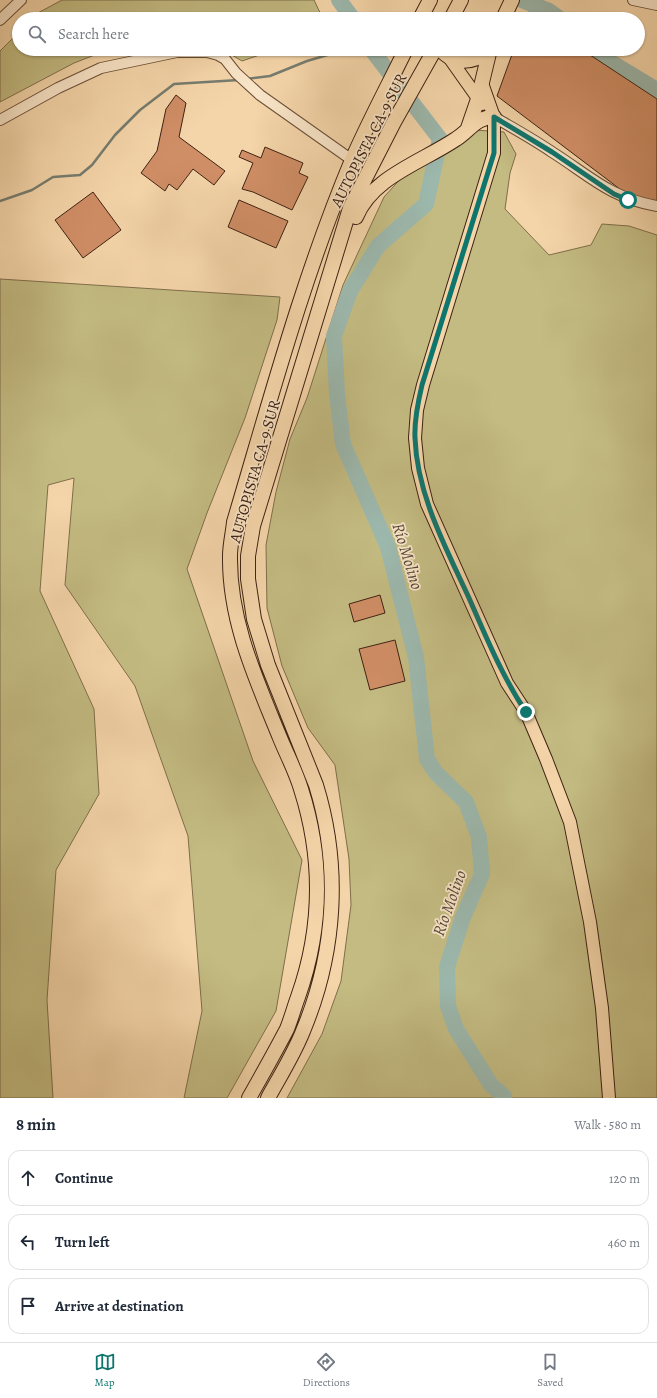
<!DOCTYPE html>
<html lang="en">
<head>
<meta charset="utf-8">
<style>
  body { margin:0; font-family:Alegreya,serif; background:#f6f6f7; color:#1f2937 }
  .stop { position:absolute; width:12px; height:12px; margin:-9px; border:3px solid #0f766e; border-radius:50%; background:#fff }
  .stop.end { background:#0f766e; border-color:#fff; box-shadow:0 1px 4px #0008 }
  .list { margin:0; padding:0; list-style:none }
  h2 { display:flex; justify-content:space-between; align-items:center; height:52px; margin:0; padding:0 16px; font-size:17px }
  h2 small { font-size:13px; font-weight:400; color:#747a83 }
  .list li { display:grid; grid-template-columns:26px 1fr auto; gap:12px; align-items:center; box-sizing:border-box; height:56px; margin:0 8px 8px; padding:0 8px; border:1px solid #e0e1e3; border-radius:12px }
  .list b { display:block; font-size:15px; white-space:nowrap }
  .list em { font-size:13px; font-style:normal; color:#747a83 }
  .icon { flex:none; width:22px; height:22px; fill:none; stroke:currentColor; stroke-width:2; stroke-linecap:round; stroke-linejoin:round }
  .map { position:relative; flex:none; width:657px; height:1098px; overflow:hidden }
  .search { position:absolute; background:#fff; box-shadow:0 1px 3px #0004; left:12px; right:12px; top:12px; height:44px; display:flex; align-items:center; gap:10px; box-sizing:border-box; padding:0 14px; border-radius:22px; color:#747a83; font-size:15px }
  .sheet { height:244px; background:#fff }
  nav { display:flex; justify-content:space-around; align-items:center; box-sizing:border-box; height:56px; border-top:1px solid #e0e1e3; background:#fff; font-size:11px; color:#747a83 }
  nav a { display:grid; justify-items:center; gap:2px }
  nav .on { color:#0f766e }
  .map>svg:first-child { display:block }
  .green { fill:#c3bb82; stroke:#806e4a }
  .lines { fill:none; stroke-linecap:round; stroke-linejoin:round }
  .stream { stroke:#767c6f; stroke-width:2.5 }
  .river { stroke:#9cb8ad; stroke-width:16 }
  .building { fill:#d08e66; stroke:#3e2213 }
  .minor-casing { stroke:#6c4f38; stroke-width:12 }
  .major-casing { stroke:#3e2213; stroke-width:14 }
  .highway-casing { stroke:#3e2213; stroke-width:16 }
  .minor { stroke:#f8e4c7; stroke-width:10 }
  .major { stroke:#f4d5a9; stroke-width:12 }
  .highway { stroke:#f4d5a9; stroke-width:14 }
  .route { stroke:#0f766e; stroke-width:5 }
  .labels { text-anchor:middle; stroke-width:3.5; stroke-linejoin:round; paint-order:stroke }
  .street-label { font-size:16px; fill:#3e2213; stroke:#f8e4c7 }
  .water-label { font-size:17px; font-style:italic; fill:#56483a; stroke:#f8e4c7 }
</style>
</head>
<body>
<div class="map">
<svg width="657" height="1098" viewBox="0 0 657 1098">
  <rect width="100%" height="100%" fill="#f4d5a9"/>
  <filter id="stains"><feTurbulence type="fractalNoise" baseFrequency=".005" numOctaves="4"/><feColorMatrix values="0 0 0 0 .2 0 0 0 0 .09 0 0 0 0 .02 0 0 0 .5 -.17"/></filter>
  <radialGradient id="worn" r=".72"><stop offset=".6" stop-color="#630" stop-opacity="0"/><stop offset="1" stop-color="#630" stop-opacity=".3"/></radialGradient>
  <path class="green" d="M 62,0 L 314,0 L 323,19 L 32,19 L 36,14 Z
    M 19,32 L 19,49 L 110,49 L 74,63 L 0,102 L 0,51 Z
    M 222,49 L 277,49 L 242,61 Z
    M 460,129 L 504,132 L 516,154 L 510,173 L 505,209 L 549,255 L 591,245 L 602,224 L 629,226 L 657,235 L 657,1098 L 287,1098 L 322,1034 L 341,981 L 351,905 L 349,859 L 335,765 L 308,728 L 282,666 L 267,608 L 266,545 L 276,492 L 290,439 L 307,398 L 343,285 L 384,197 L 405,174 Z
    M 0,279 L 280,297 L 277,320 L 245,418 L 207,513 L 187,569 L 253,761 L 302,860 L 276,1011 L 227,1098 L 184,1098 L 202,1011 L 188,836 L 135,686 L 65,585 L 74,478 L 48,485 L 40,591 L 94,709 L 99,794 L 56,870 L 47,1000 L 53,1098 L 0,1098 Z"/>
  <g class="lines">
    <path class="stream" d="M 246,79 L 270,76 L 307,61 L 348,49
      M 0,201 L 32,190 L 53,177 L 80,175 L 92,165 L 115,135 L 140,110 L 174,84 L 239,80"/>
    <path class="river" d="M 339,0 L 353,19
      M 522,0 L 549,11 L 560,19
      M 371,49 L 440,139 L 426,204 L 378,246 L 350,291 L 334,336 L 337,394 L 343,444 L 388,547 L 416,657 L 427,759 L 436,773 L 466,802 L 479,837 L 482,874 L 463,917 L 447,967 L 448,1006 L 456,1029 L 491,1085 L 504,1096 L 504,1098
      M 595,49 L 599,55 L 657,90"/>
  </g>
  <path class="building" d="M 528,12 L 538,19 L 525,19 Z
    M 514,49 L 581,49 L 657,99 L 657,201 L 629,196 L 497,96 Z
    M 176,95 L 186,103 L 179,137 L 225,171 L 214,185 L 193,169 L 177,190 L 169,184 L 165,191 L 141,173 L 157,151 L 166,109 Z
    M 265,147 L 303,163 L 299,173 L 308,177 L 292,210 L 253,192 L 242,189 L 253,163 L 239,157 L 242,150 L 261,158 Z
    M 93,192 L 121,230 L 83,258 L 55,220 Z
    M 239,200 L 288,221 L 276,248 L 228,227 Z
    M 380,595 L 385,613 L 354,622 L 349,604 Z
    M 395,640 L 405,681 L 370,690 L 359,649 Z"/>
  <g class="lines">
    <g class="minor-casing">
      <path id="minor" d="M 633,0 L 657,5
        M 0,20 L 21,0
        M 494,117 C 513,128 533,139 552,152 C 590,176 610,198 657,206
        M 0,120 L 58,88 L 101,68 L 177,52 L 207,52 L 218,55 L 225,59 L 236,73 L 260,95 L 352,160"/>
    </g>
    <g class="major-casing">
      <path id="major" d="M 448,56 L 482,104
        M 482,83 L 494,117 L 494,153 L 423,385 L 417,410 L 415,438 L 418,468 L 427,504 L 507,683 L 526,712 L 546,759 L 570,822 L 590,922 L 602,1008 L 609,1098"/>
    </g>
    <g class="highway-casing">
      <path id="highway" d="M 420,19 L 430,0
        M 451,19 L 461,0
        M 503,19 L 512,0
        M 440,49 C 455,66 473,63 489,51
        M 468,128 L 478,99 L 490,49
        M 356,217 C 372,177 422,162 456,139 C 470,130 476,117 494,117
        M 249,1098 C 262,1075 275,1052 287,1029 C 291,1019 294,1008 298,997 C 322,929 323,858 301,789 C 296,772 287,755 280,738 C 256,679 229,621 230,556 C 230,545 233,533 234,522 C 270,401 303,277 352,160 C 368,123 388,86 406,49
        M 268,1098 C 280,1076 294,1054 303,1031 C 336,952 341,866 316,785 L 268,665 L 254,619 L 248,579 L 248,556 L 253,526 L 350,208 L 394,122 L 435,49"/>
    </g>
    <use href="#minor" class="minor"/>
    <use href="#major" class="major"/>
    <use href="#highway" class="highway"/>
  </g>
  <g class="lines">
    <path class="route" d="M 526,712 C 502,676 486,637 469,598 C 446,548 417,495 415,438 C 414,420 418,402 422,385 L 494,153 L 494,117 L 552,152 L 614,194 L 628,200"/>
  </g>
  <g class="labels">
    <g class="street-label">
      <text transform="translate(368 140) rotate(-63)" y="6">AUTOPISTA CA-9 SUR</text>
      <text transform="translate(254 471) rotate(-74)" y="6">AUTOPISTA CA-9 SUR</text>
    </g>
    <g class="water-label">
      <text transform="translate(408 556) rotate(73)" y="6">Río Molino</text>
      <text transform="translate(449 903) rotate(-70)" y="6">Río Molino</text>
    </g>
  </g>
  <rect width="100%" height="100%" filter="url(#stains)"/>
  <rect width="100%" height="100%" fill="url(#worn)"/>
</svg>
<div class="stop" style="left:628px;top:200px"></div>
<div class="stop end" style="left:526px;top:712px"></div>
<div class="search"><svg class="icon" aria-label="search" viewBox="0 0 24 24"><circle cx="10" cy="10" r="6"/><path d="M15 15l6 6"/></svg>Search here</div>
</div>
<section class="sheet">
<h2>8 min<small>Walk · 580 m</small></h2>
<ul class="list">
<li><svg class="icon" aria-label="ahead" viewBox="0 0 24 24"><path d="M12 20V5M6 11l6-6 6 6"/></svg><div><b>Continue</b></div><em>120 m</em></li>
<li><svg class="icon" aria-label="left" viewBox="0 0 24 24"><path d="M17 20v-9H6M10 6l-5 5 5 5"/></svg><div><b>Turn left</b></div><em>460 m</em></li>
<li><svg class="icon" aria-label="arrive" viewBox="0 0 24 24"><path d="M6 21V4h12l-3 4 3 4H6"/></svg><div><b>Arrive at destination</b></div></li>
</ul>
</section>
<nav>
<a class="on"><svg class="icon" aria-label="map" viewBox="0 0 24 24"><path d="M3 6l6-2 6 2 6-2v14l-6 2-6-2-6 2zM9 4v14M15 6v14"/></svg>Map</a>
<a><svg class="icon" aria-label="directions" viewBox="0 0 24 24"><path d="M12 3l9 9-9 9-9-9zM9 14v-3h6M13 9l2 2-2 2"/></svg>Directions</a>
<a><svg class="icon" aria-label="saved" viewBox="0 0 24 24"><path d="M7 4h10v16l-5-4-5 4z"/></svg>Saved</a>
</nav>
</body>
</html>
